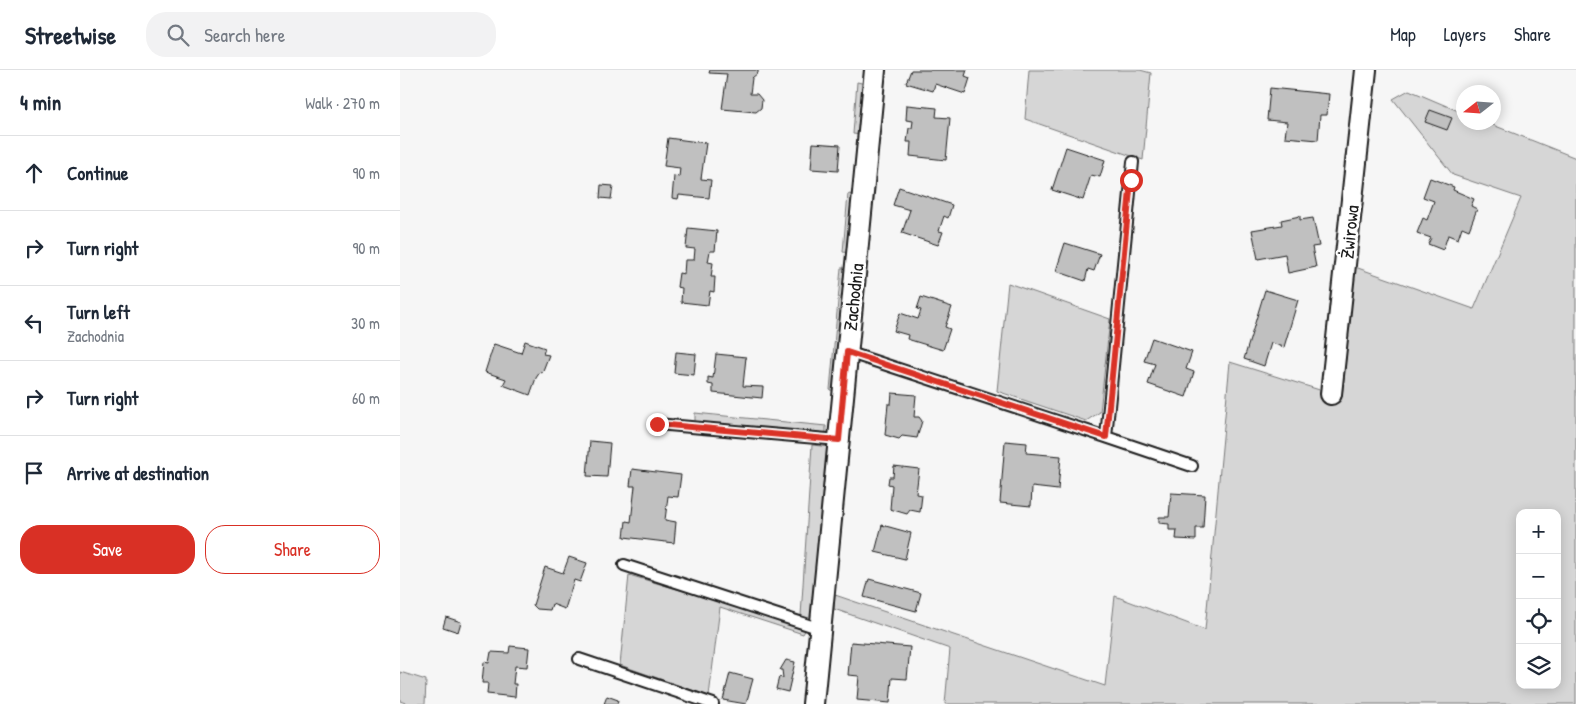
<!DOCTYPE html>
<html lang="en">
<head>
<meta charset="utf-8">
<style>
  body { margin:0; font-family:"Patrick Hand",sans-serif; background:#f2f2f3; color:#1f2937 }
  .controls { position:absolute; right:15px; bottom:15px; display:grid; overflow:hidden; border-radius:10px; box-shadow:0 2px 12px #0003 }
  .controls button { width:45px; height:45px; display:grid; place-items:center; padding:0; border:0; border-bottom:1px solid #e0e1e3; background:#fff; color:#1f2937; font:25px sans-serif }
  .compass { position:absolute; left:1056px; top:15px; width:45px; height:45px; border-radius:50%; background:#fff; box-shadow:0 2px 12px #0003; rotate:253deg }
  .stop { position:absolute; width:15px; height:15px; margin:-11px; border:4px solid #d93025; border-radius:50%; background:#fff }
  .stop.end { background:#d93025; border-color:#fff; box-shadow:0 1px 5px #0008 }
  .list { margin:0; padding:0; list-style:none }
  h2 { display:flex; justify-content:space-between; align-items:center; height:65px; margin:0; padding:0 20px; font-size:21px }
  h2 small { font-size:16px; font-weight:400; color:#747a83 }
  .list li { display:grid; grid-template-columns:32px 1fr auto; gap:15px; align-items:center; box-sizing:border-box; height:75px; padding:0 20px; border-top:1px solid #e0e1e3 }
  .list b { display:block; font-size:19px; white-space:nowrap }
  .list p { margin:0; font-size:16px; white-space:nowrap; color:#747a83 }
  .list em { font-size:16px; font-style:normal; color:#747a83 }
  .actions { display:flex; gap:10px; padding:15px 20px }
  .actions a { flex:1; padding:11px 0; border:1px solid #d93025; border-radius:20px; text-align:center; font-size:18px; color:#d93025 }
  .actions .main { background:#d93025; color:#fff }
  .icon { flex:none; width:28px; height:28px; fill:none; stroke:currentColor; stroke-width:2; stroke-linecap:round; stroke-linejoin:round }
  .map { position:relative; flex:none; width:1176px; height:634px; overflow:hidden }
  header { display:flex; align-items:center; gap:30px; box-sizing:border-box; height:70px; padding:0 25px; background:#fff; border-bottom:1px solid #e0e1e3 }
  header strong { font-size:24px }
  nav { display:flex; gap:28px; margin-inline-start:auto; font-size:18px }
  .search { width:350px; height:45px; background:#f2f2f3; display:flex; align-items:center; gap:12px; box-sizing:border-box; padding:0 18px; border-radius:20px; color:#747a83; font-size:19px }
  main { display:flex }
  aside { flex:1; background:#fff }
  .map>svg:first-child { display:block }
  .green { fill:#d6d6d6; stroke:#797979; fill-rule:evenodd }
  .building { fill:#c0c0c0; stroke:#1c1c1c }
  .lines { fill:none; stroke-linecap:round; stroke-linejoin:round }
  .service-casing { stroke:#1c1c1c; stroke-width:14 }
  .minor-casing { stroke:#1c1c1c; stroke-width:24 }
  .service { stroke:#fff; stroke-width:10 }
  .minor { stroke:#fff; stroke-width:20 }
  .route { stroke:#d93025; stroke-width:6 }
  .labels { text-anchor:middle; stroke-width:5; stroke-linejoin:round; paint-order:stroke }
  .street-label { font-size:19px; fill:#1c1c1c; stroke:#fff }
</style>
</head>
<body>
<header>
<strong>Streetwise</strong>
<div class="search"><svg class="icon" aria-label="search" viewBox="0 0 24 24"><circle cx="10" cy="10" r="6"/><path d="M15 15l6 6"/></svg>Search here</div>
<nav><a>Map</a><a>Layers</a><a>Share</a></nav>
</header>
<main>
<aside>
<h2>4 min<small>Walk · 270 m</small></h2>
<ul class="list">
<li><svg class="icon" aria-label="ahead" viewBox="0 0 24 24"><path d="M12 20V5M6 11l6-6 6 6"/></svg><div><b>Continue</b></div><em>90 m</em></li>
<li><svg class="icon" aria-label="right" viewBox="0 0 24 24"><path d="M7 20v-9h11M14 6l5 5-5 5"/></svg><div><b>Turn right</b></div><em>90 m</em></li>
<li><svg class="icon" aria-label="left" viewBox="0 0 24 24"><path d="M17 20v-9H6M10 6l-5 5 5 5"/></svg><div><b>Turn left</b><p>Zachodnia</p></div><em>30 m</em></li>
<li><svg class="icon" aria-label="right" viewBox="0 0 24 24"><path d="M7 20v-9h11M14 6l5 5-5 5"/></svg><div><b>Turn right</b></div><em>60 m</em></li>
<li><svg class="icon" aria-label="arrive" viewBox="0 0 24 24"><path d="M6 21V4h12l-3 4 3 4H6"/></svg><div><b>Arrive at destination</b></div></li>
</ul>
<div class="actions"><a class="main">Save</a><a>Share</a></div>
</aside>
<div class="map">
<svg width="1176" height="634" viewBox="0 0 1176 634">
  <rect width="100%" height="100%" fill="#f6f6f6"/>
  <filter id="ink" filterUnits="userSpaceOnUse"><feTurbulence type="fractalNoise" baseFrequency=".02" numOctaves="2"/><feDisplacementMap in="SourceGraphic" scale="10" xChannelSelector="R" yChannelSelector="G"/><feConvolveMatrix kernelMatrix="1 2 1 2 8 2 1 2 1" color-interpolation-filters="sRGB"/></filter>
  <g filter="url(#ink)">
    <path class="green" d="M 629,0 L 740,0 L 751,3 L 743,90 L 625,49 Z
      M 457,12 L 466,14 L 462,65 L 453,64 Z
      M 1009,20 L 1063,43 L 1064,52 L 1088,53 L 1176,88 L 1176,634 L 545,634 L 550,579 L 434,539 L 435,525 L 705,616 L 715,526 L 805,560 L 830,292 L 942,327 L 955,197 L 1074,239 L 1121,128 L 1053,105 L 993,29 ZM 1120,443 L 1157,443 L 1157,615 L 1120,615 Z
      M 448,124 L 456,125 L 450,183 L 443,182 Z
      M 441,198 L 447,198 L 437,321 L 430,320 Z
      M 608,213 L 710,249 L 700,342 L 686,351 L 597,321 Z
      M 295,343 L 426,356 L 426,362 L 422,365 L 295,353 Z
      M 412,375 L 430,377 L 414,551 L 401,546 Z
      M 229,505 L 407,557 L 403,564 L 320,537 L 309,626 L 220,595 Z
      M 0,602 L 26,610 L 25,634 L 8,634 L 0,631 Z"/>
    <path class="building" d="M 310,0 L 358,0 L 358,3 L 352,8 L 350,24 L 357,24 L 362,30 L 361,38 L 356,42 L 322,39 L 327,4 L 309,3 Z
      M 511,0 L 567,0 L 565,6 L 570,8 L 565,24 L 535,14 L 533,21 L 506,13 Z
      M 870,18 L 929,24 L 927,45 L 920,45 L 918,70 L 885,67 L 887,52 L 867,50 Z
      M 507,35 L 537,38 L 536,47 L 550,48 L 546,90 L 510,86 L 511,72 L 507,72 L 509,58 L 512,58 L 513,51 L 506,50 Z
      M 1030,40 L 1052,48 L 1047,60 L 1025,52 Z
      M 268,68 L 306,73 L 301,109 L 311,110 L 309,128 L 279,125 L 278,129 L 272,128 L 274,106 L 279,107 L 280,98 L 264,96 Z
      M 413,73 L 440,75 L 438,101 L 411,99 Z
      M 666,77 L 705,90 L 700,107 L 691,105 L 683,130 L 652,120 Z
      M 1030,108 L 1054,117 L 1053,120 L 1074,129 L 1071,136 L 1077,139 L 1069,160 L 1062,157 L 1058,169 L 1048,165 L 1043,180 L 1028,174 L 1031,168 L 1017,163 L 1023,148 L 1027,150 L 1034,131 L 1023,127 Z
      M 201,115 L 213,116 L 211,129 L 200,128 Z
      M 499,117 L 552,135 L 548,148 L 544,146 L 539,161 L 543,162 L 538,175 L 502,163 L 510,140 L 493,135 Z
      M 900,146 L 900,150 L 913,148 L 919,176 L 912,177 L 916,197 L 888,203 L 885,184 L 858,189 L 852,160 L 882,155 L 881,150 Z
      M 288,158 L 317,161 L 315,181 L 310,181 L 308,192 L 313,193 L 311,207 L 315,207 L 314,222 L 310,221 L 308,235 L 281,232 L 282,218 L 277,217 L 279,203 L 284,204 L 285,190 L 294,190 L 295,179 L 286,178 Z
      M 665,173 L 700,184 L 694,201 L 688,199 L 685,211 L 656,201 Z
      M 865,220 L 898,230 L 884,277 L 871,273 L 864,296 L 844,289 Z
      M 521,227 L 552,237 L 545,257 L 550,259 L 543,280 L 507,269 L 508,265 L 494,261 L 500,243 L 518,249 L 521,240 L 517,239 Z
      M 752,268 L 792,282 L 786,299 L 794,302 L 786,327 L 748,314 L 755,294 L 744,291 Z
      M 125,271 L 145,278 L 143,284 L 149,285 L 142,303 L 140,302 L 136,308 L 130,325 L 103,315 L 106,309 L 85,302 L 94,274 L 121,283 Z
      M 276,282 L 296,284 L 294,305 L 274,303 Z
      M 316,284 L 346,287 L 343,316 L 363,317 L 362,328 L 313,323 L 313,315 L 308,314 L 308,307 L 313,308 Z
      M 492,323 L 516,325 L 514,347 L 519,347 L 522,351 L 517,368 L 502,366 L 499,369 L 485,365 L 488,334 L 491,334 Z
      M 190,371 L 210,373 L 207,407 L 187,406 Z
      M 605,371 L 627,373 L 626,383 L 661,386 L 658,420 L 632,417 L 631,436 L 600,433 Z
      M 494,396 L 519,399 L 516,424 L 522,425 L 520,442 L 510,440 L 507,444 L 490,439 L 492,415 L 488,414 L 489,407 L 493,407 Z
      M 232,399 L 281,405 L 278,427 L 268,426 L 265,450 L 276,452 L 274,473 L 224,467 L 226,451 L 231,452 L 235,416 L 230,416 Z
      M 771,423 L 805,425 L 803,458 L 796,458 L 796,470 L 776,469 L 777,460 L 769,460 L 769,454 L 759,453 L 759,447 L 769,447 Z
      M 482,455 L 511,463 L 505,489 L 475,482 Z
      M 169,487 L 187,493 L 180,512 L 174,510 L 165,539 L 152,534 L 150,540 L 137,539 L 133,535 L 145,497 L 163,503 Z
      M 469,509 L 521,523 L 516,541 L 464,527 Z
      M 46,547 L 61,552 L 58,562 L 43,557 Z
      M 451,572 L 510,577 L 507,609 L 492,608 L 490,633 L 457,630 L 459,606 L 448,605 Z
      M 110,576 L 129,578 L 127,597 L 115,596 L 113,614 L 116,614 L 115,627 L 87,624 L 88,613 L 82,613 L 84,592 L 89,593 L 91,582 L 109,583 Z
      M 386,590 L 395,592 L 388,622 L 376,619 L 379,607 L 383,608 L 382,600 L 380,600 Z
      M 330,603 L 353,609 L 346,634 L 323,630 Z
      M 207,626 L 218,630 L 217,634 L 204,634 Z"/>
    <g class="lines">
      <g class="service-casing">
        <path id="service" d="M 447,282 L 706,367 L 733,92
          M 257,354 L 439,370
          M 706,367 L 792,396
          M 224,495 L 421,559
          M 179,589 L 313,634"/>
      </g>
      <g class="minor-casing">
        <path id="minor" d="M 931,324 L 966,0
          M 413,634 L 475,0"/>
      </g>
      <use href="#service" class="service"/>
      <use href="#minor" class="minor"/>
    </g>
  </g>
  <g class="lines" filter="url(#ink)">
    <path class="route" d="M 257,354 L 439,370 L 447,282 L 706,367 L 731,110"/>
  </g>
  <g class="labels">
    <g class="street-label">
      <text transform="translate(949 162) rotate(-84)" y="7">Żwirowa</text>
      <text transform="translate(453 227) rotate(-84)" y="7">Zachodnia</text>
    </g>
  </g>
</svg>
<div class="controls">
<button>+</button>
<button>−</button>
<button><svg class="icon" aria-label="locate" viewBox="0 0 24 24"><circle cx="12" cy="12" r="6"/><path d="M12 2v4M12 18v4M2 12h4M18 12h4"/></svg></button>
<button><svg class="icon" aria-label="layers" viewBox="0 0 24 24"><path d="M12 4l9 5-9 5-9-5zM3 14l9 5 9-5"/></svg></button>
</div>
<svg class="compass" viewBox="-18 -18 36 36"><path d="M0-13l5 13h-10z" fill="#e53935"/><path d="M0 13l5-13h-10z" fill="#747a83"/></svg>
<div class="stop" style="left:731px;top:110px"></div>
<div class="stop end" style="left:257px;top:354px"></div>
</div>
</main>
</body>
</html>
